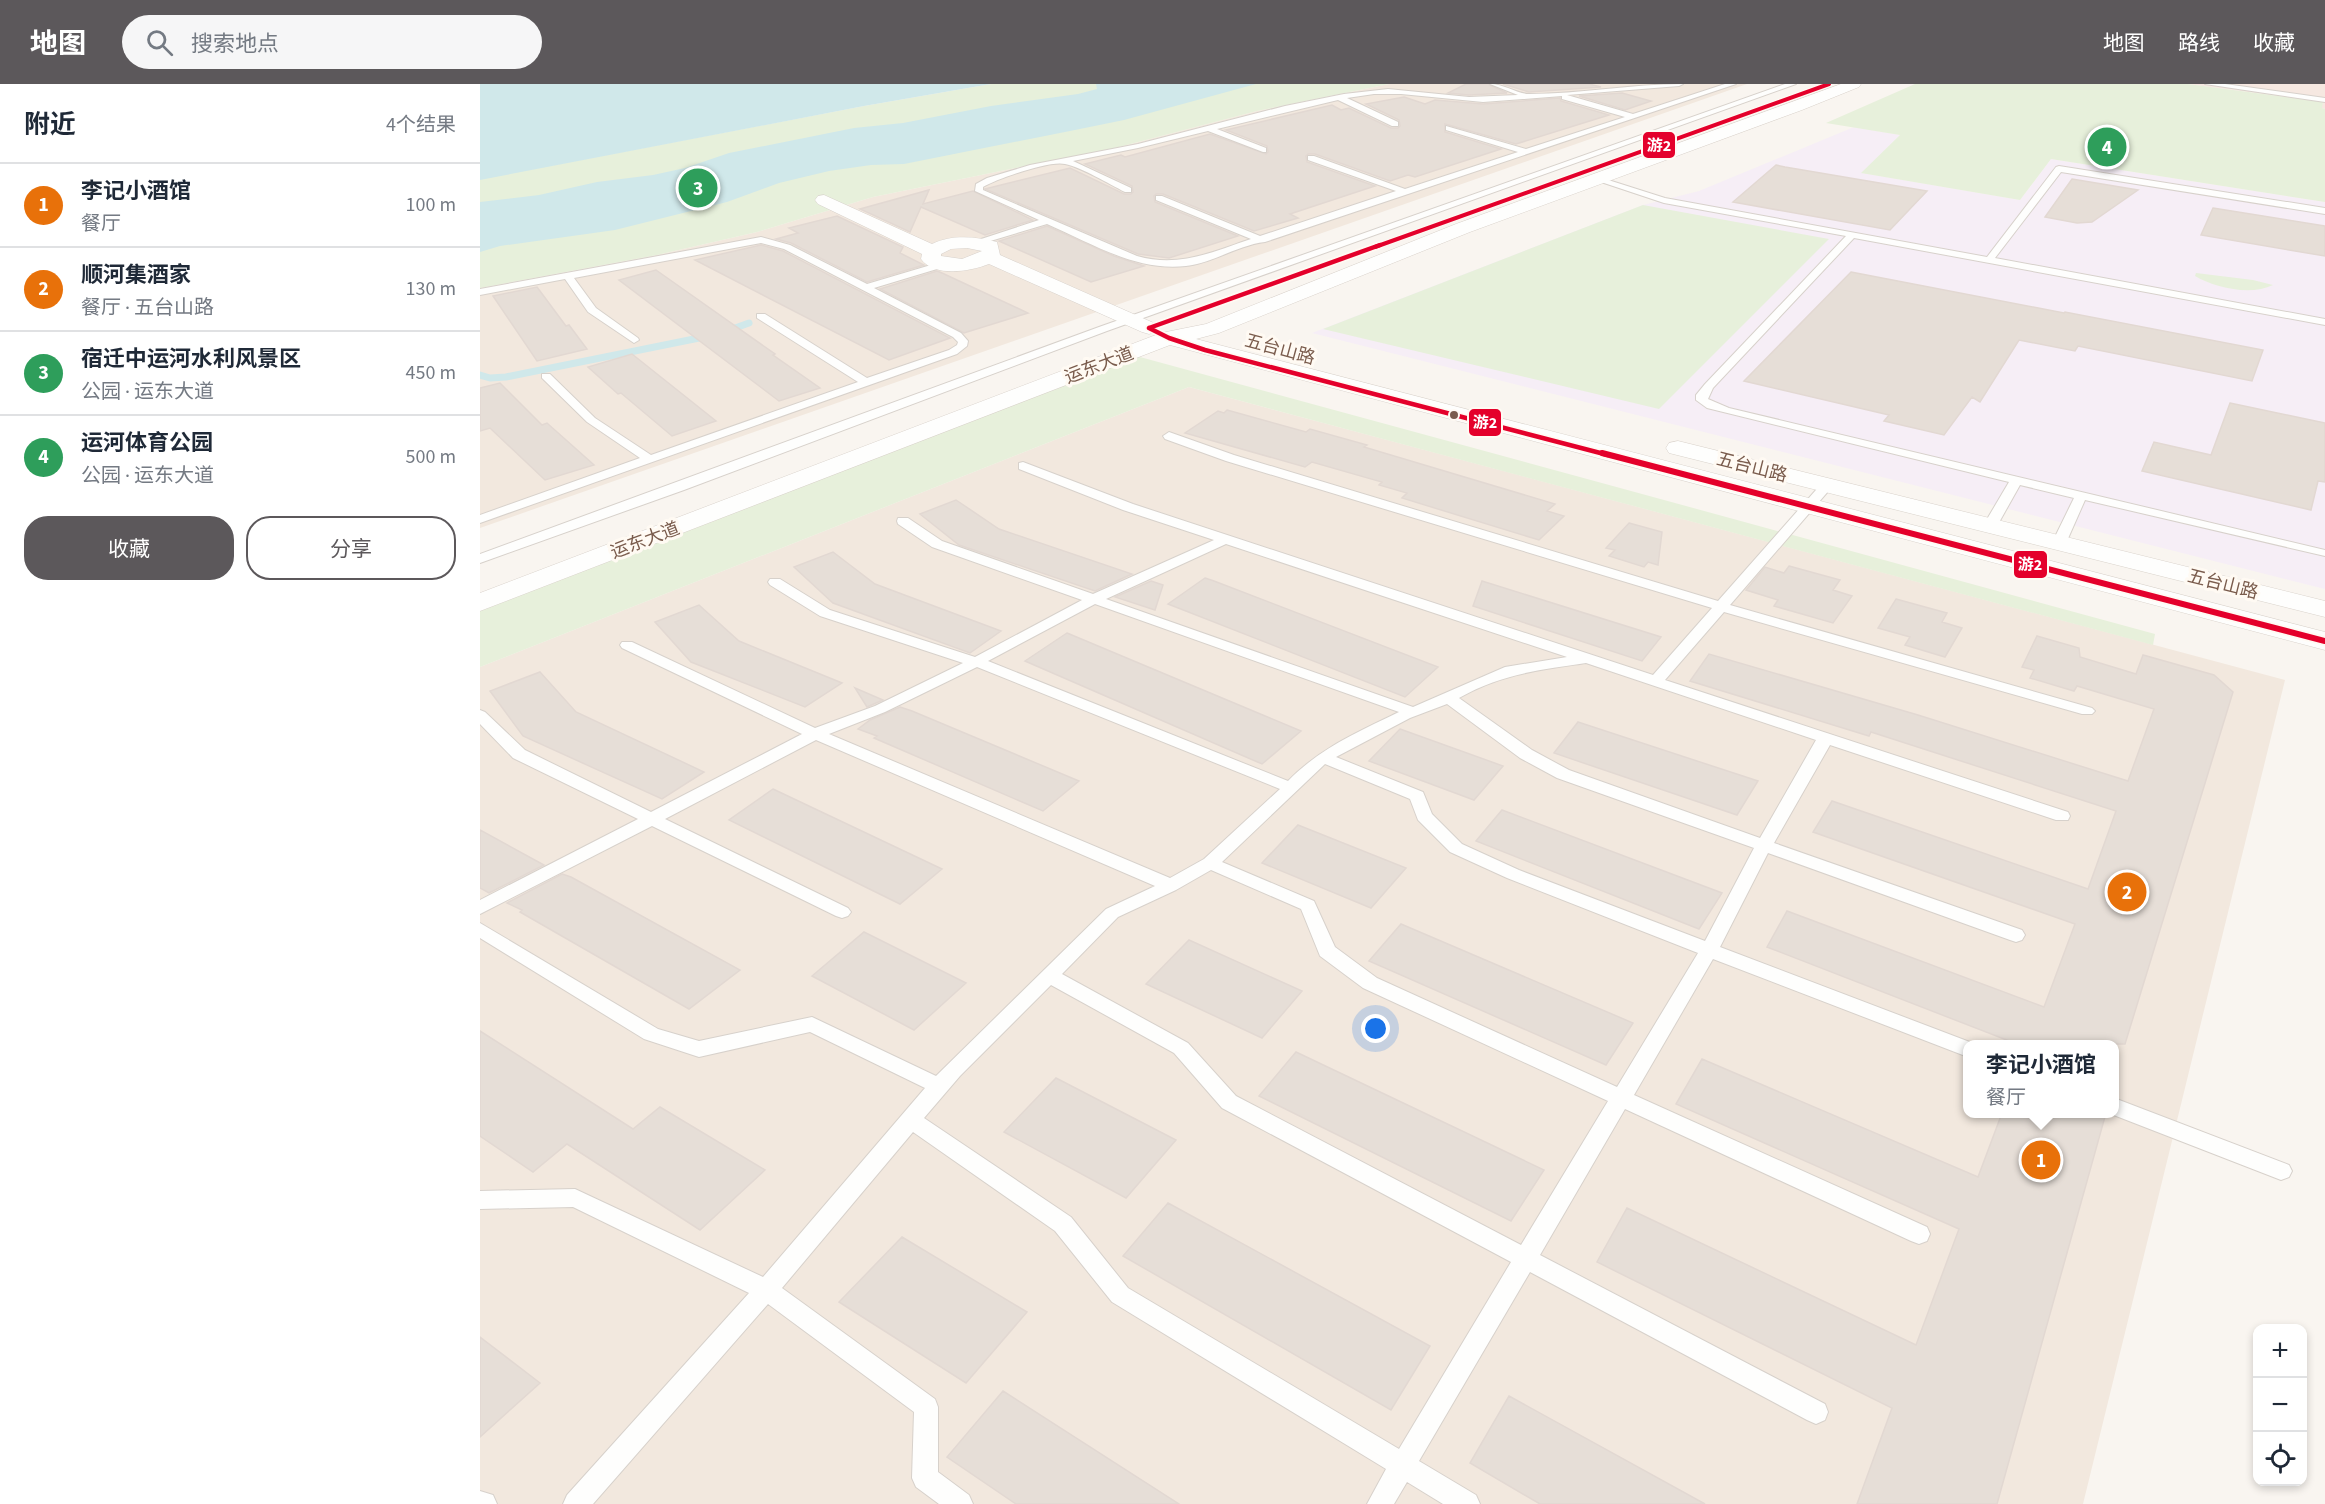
<!DOCTYPE html>
<html lang="zh">
<head>
<meta charset="utf-8">
<style>
  body { margin:0; font-family:"Source Sans 3","Noto Sans SC",sans-serif; background:#f6f6f7; color:#1f2937 }
  .controls { position:absolute; right:18px; bottom:18px; display:grid; overflow:hidden; border-radius:12px; box-shadow:0 3px 9px #0003 }
  .controls button { width:54px; height:54px; display:grid; place-items:center; padding:0; border:0; border-bottom:2px solid #e0e1e3; background:#fff; color:#1f2937; font:30px sans-serif }
  .you { position:absolute; left:896px; top:945px; width:21px; height:21px; margin:-15px; border:4px solid #fff; border-radius:50%; background:#1a73e8; box-shadow:0 0 0 9px #1a73e833 }
  .badge { display:grid; place-items:center; width:39px; height:39px; border-radius:50%; background:#5c585b; color:#fff; font-size:20px; font-weight:700 }
  .pin { position:absolute; translate:-50% -50%; border:3px solid #fff; box-shadow:0 2px 6px #0006 }
  .popup { position:absolute; left:1483px; top:956px; width:156px; height:78px; box-sizing:border-box; display:grid; place-content:center; border-radius:12px; background:#fff; filter:drop-shadow(0 2px 4px #0005); font-size:20px; white-space:nowrap; color:#747a83 }
  .popup b { font-size:22px; color:#1f2937 }
  .popup::after { content:''; position:absolute; left:50%; top:100%; margin-left:-12px; border:12px solid transparent; border-top-color:#fff }
  .list { margin:0; padding:0; list-style:none }
  h2 { display:flex; justify-content:space-between; align-items:center; height:78px; margin:0; padding:0 24px; font-size:26px }
  h2 small { font-size:20px; font-weight:400; color:#747a83 }
  .list li { display:grid; grid-template-columns:39px 1fr auto; gap:18px; align-items:center; box-sizing:border-box; height:84px; padding:0 24px; border-top:2px solid #e0e1e3 }
  .list b { display:block; font-size:22px; white-space:nowrap }
  .list p { margin:0; font-size:20px; white-space:nowrap; color:#747a83 }
  .list em { font-size:20px; font-style:normal; color:#747a83 }
  .actions { display:flex; gap:12px; padding:18px 24px }
  .actions a { flex:1; padding:14px 0; border:2px solid #5c585b; border-radius:24px; text-align:center; font-size:21px; color:#5c585b }
  .actions .main { background:#5c585b; color:#fff }
  .icon { flex:none; width:33px; height:33px; fill:none; stroke:currentColor; stroke-width:2; stroke-linecap:round; stroke-linejoin:round }
  .map { position:relative; flex:none; width:1845px; height:1420px; overflow:hidden }
  header { display:flex; align-items:center; gap:36px; box-sizing:border-box; height:84px; padding:0 30px; background:#5c585b; color:#fff }
  header strong { font-size:28px }
  nav { display:flex; gap:33px; margin-inline-start:auto; font-size:21px }
  .search { width:420px; height:54px; background:#f6f6f7; display:flex; align-items:center; gap:15px; box-sizing:border-box; padding:0 21px; border-radius:33px; color:#747a83; font-size:22px }
  main { display:flex }
  aside { flex:1; background:#fff }
  .map>svg:first-child { display:block }
  .residential { fill:#f2e8de; fill-rule:evenodd }
  .commercial { fill:#f6e8e1 }
  .education { fill:#f6eef6 }
  .green { fill:#e7f0db }
  .water { fill:#d0e8ea }
  .lines { fill:none; stroke-linecap:round; stroke-linejoin:round }
  .stream { stroke:#d0e8ea; stroke-width:7 }
  .building { fill:#e6ded7; stroke:#e2d8d2; stroke-width:1.5 }
  .lane-casing { stroke:#d7d1cb; stroke-width:2 }
  .street-casing { stroke:#d7d1cb; stroke-width:1 }
  .secondary-casing { stroke:#d9d2cb; stroke-width:1 }
  .lane { fill:#fefefd; fill-rule:evenodd }
  .street { fill:#fefefd; fill-rule:evenodd }
  .secondary { fill:#fefefd; fill-rule:evenodd }
  .bus-1-far2-casing { stroke:#fffaf3; stroke-width:6 }
  .bus-1-far1-casing { stroke:#fffaf3; stroke-width:8 }
  .bus-1-casing { stroke:#fffaf3; stroke-width:10 }
  .bus-1-far2 { stroke:#e4002b; stroke-width:4 }
  .bus-1-far1 { stroke:#e4002b; stroke-width:4.5 }
  .bus-1 { stroke:#e4002b; stroke-width:6 }
  .bus-dot { fill:#7a5c4d; stroke:#fffaf3; stroke-width:2 }
  .labels { text-anchor:middle; stroke-width:6; stroke-linejoin:round; paint-order:stroke }
  .far-street-label { font-size:18px; fill:#7a5c4d; stroke:#fffaf3 }
  .line-badge { stroke:#fffaf3; stroke-width:2 }
  .badge-label { font-size:16px; text-anchor:middle; font-weight:bold; fill:#fff }
</style>
</head>
<body>
<header>
<strong>地图</strong>
<div class="search"><svg class="icon" aria-label="search" viewBox="0 0 24 24"><circle cx="10" cy="10" r="6"/><path d="M15 15l6 6"/></svg>搜索地点</div>
<nav><a>地图</a><a>路线</a><a>收藏</a></nav>
</header>
<main>
<aside>
<h2>附近<small>4个结果</small></h2>
<ul class="list">
<li><span class="badge" style="background:#e8710a">1</span><div><b>李记小酒馆</b><p>餐厅</p></div><em>100 m</em></li>
<li><span class="badge" style="background:#e8710a">2</span><div><b>顺河集酒家</b><p>餐厅 · 五台山路</p></div><em>130 m</em></li>
<li><span class="badge" style="background:#2e9e5b">3</span><div><b>宿迁中运河水利风景区</b><p>公园 · 运东大道</p></div><em>450 m</em></li>
<li><span class="badge" style="background:#2e9e5b">4</span><div><b>运河体育公园</b><p>公园 · 运东大道</p></div><em>500 m</em></li>
</ul>
<div class="actions"><a class="main">收藏</a><a>分享</a></div>
</aside>
<div class="map">
<svg width="1845" height="1420" viewBox="0 0 1845 1420">
  <rect width="100%" height="100%" fill="#f9f5f0"/>
  <path class="residential" d="M 909,0 L 1267,0 L 0,444 L 0,204 L 177,171 L 277,148 L 393,113 L 639,63 L 777,27 Z
    M 709,303 L 1805,596 L 1603,1420 L 0,1420 L 0,583 ZM 1488,960 L 1634,960 L 1634,1030 L 1488,1030 Z"/>
  <path class="commercial" d="M 1708,0 L 1845,0 L 1845,25 L 1841,24 L 1843,18 Z"/>
  <path class="education" d="M 1374,43 L 1420,51 L 1382,89 L 1540,116 L 1571,75 L 1845,118 L 1845,505 L 832,249 L 1163,121 L 1219,107 Z"/>
  <path class="green" d="M 511,0 L 909,0 L 777,27 L 639,63 L 393,113 L 277,148 L 177,171 L 0,204 L 0,95 L 384,22 Z
    M 1435,0 L 1708,0 L 1843,18 L 1842,24 L 1845,25 L 1845,118 L 1571,75 L 1540,116 L 1381,89 L 1420,51 L 1346,39 Z
    M 1163,121 L 1349,155 L 1179,325 L 843,245 Z
    M 1716,189 L 1773,196 L 1793,201 C 1771,212 1735,204 1715,192 Z
    M 649,270 L 1675,550 L 1673,561 L 709,303 L 0,583 L 0,515 Z"/>
  <path class="water" d="M 0,0 L 511,0 L 384,22 L 0,96 Z
    M 616,0 L 776,0 L 644,36 L 590,47 L 424,80 L 391,81 L 349,87 L 299,99 L 247,118 L 135,146 L 20,162 L 0,168 L 0,118 L 59,111 L 117,98 L 173,91 L 205,84 L 249,69 L 374,44 L 423,39 L 511,22 L 598,10 L 617,5 Z"/>
  <g class="lines">
    <path class="stream" d="M 244,248 L 269,239
      M 0,291 L 10,294 L 26,293 L 229,252"/>
  </g>
  <path class="building" d="M 986,0 L 1008,0 L 1027,9 L 989,11 L 968,9 Z
    M 1023,0 L 1109,0 L 1121,3 L 1049,8 Z
    M 1142,9 L 1171,17 L 1145,26 L 1099,12 Z
    M 924,13 L 945,20 L 955,16 L 1003,20 L 1080,14 L 1081,17 L 1129,31 L 1036,60 L 965,40 L 965,48 L 1021,65 L 935,93 L 928,91 L 910,97 L 835,70 L 828,70 L 826,72 L 827,78 L 895,102 L 810,130 L 818,134 L 774,147 L 683,110 L 676,110 L 674,112 L 675,118 L 758,152 L 689,174 L 658,170 L 505,105 L 590,84 L 644,110 L 651,110 L 653,108 L 652,102 L 605,80 L 641,71 L 645,73 L 730,50 L 786,70 L 788,68 L 787,62 L 746,46 L 852,21 L 861,26 L 869,24 L 911,44 L 918,44 L 920,42 L 919,36 L 886,20 Z
    M 1296,81 L 1305,83 L 1447,107 L 1410,146 L 1253,118 Z
    M 1592,95 L 1658,106 L 1612,138 L 1597,139 L 1565,133 Z
    M 449,106 L 443,120 L 493,107 L 553,136 L 505,151 L 441,123 L 430,148 L 380,125 Z
    M 1733,124 L 1845,142 L 1845,172 L 1721,151 Z
    M 357,132 L 423,163 L 420,169 L 444,181 L 387,198 L 311,159 L 296,155 L 318,149 L 309,144 Z
    M 567,142 L 634,172 L 664,182 L 611,198 L 519,157 Z
    M 281,161 L 303,167 L 470,254 L 409,276 L 215,176 Z
    M 176,186 L 295,270 L 293,271 L 340,304 L 299,317 L 139,196 Z
    M 457,187 L 462,189 L 548,229 L 484,249 L 400,205 Z
    M 1371,188 L 1584,229 L 1585,228 L 1783,266 L 1772,297 L 1598,262 L 1595,267 L 1539,256 L 1500,318 L 1492,313 L 1464,351 L 1404,337 L 1409,331 L 1264,297 Z
    M 57,203 L 86,242 L 89,241 L 107,265 L 57,277 L 13,212 Z
    M 152,270 L 236,337 L 192,352 L 141,309 L 138,310 L 108,283 Z
    M 20,299 L 62,341 L 67,339 L 114,381 L 65,396 L 10,344 L 0,347 L 0,304 Z
    M 1750,319 L 1845,339 L 1845,398 L 1838,397 L 1831,426 L 1662,387 L 1674,358 L 1731,371 Z
    M 747,326 L 826,348 L 830,345 L 887,361 L 884,363 L 1075,420 L 1067,427 L 1084,432 L 1059,456 L 922,414 L 927,409 L 899,401 L 902,398 L 832,378 L 825,383 L 705,349 L 738,327 L 744,329 Z
    M 476,416 L 519,445 L 652,490 L 615,507 L 479,461 L 440,430 Z
    M 1149,439 L 1182,448 L 1178,481 L 1168,478 L 1164,483 L 1129,472 L 1135,466 L 1126,464 Z
    M 353,468 L 395,500 L 521,547 L 490,569 L 353,519 L 314,483 Z
    M 1309,482 L 1360,496 L 1353,506 L 1372,512 L 1353,539 L 1294,522 L 1298,516 L 1266,506 L 1285,483 L 1304,489 Z
    M 725,494 L 734,497 L 958,583 L 925,613 L 688,520 Z
    M 671,497 L 683,501 L 675,526 L 635,513 Z
    M 1002,497 L 1181,553 L 1162,577 L 993,522 Z
    M 1416,515 L 1467,529 L 1462,538 L 1482,544 L 1465,573 L 1425,561 L 1430,553 L 1398,544 Z
    M 219,521 L 259,557 L 362,599 L 325,623 L 211,578 L 175,538 Z
    M 587,549 L 821,647 L 782,680 L 545,577 Z
    M 1557,552 L 1599,564 L 1600,573 L 1656,590 L 1663,571 L 1734,591 L 1753,608 L 1645,960 L 1537,960 L 1287,863 L 1307,827 L 1564,923 L 1595,840 L 1333,748 L 1352,717 L 1608,805 L 1636,727 L 1391,648 L 1389,652 L 1210,597 L 1229,570 L 1438,631 L 1648,697 L 1674,625 L 1597,602 L 1594,607 L 1550,594 L 1554,586 L 1542,583 Z
    M 60,588 L 96,628 L 224,688 L 182,715 L 43,652 L 10,607 Z
    M 375,604 L 403,616 L 387,623 Z
    M 420,623 L 432,627 L 599,697 L 563,727 L 394,654 L 397,652 L 378,645 L 390,636 Z
    M 1098,638 L 1278,697 L 1257,731 L 1074,669 Z
    M 920,645 L 1023,682 L 994,716 L 889,677 Z
    M 293,705 L 462,785 L 420,820 L 249,736 Z
    M 1022,726 L 1242,809 L 1219,845 L 996,757 Z
    M 818,741 L 926,784 L 891,824 L 782,779 Z
    M 0,746 L 64,781 L 9,809 L 0,804 Z
    M 82,790 L 91,793 L 260,886 L 209,925 L 40,828 L 42,826 L 27,819 Z
    M 921,840 L 1153,939 L 1126,981 L 889,877 Z
    M 384,848 L 486,899 L 434,946 L 332,892 Z
    M 709,856 L 822,907 L 782,954 L 666,900 Z
    M 0,947 L 153,1045 L 180,1023 L 285,1086 L 220,1146 L 87,1060 L 53,1088 L 0,1052 Z
    M 816,968 L 1064,1086 L 1031,1137 L 779,1012 Z
    M 1222,975 L 1498,1093 L 1522,1029 L 1626,1029 L 1517,1420 L 1377,1420 L 1412,1324 L 1117,1178 L 1147,1124 L 1436,1261 L 1479,1145 L 1196,1020 Z
    M 576,994 L 696,1056 L 646,1114 L 524,1048 Z
    M 688,1119 L 950,1262 L 911,1326 L 643,1172 Z
    M 422,1153 L 547,1228 L 486,1299 L 359,1218 Z
    M 0,1253 L 60,1299 L 0,1353 Z
    M 523,1307 L 699,1420 L 536,1420 L 467,1373 Z
    M 1029,1312 L 1225,1420 L 1060,1420 L 990,1379 Z"/>
  <g class="lines">
    <g class="lane-casing">
      <path id="lane" d="M 1010,0 C 1024,0 1038,10 1049,10 C 1101,10 1151,0 1203,0 L 1199,2 L 1087,11 L 1153,30 L 1245,0 L 1256,0 L 785,158 C 758,161 733,179 706,182 C 657,188 611,159 567,140 L 497,161 L 492,158 L 559,136 L 495,107 L 496,100 L 507,94 L 550,81 L 658,60 L 805,22 L 864,10 L 908,5 L 989,13 L 1038,11 ZM 894,10 L 921,10 L 1003,18 L 1082,12 L 1082,15 L 1145,33 L 1046,65 L 966,42 L 966,46 L 1038,68 L 925,105 L 834,72 L 828,72 L 828,76 L 916,107 L 780,152 L 682,112 L 676,112 L 676,116 L 771,155 C 732,168 699,184 657,172 L 503,106 L 503,103 C 517,95 570,76 585,80 C 601,83 629,100 645,108 L 651,108 L 651,104 L 593,77 L 658,64 L 728,47 L 783,68 L 786,68 L 786,64 L 737,45 L 858,16 L 912,42 L 918,42 L 918,38 L 867,14 Z
        M 1305,0 L 1316,0 L 627,247 L 204,406 L 0,479 L 0,470 L 619,243 Z
        M 1725,0 L 1745,0 L 1845,14 L 1845,18 Z
        M 1579,82 L 1845,124 L 1845,130 L 1581,88 L 1515,174 L 1845,235 L 1845,241 L 1374,154 L 1233,304 L 1228,315 L 1249,324 L 1845,466 L 1845,472 L 1605,416 L 1586,459 L 1579,463 L 1572,459 L 1594,414 L 1540,401 L 1517,442 L 1510,446 L 1503,442 L 1529,398 L 1227,324 L 1216,316 L 1216,311 L 1225,300 L 1366,152 L 1184,119 L 1115,96 L 1122,94 L 1185,114 L 1507,173 L 1576,83 Z
        M 281,153 L 310,161 L 387,200 L 461,178 L 467,178 L 467,182 L 394,204 L 481,249 L 488,257 L 487,262 L 477,270 L 0,439 L 0,431 L 160,374 L 107,338 L 62,294 L 62,290 L 70,290 L 115,334 L 171,371 L 378,298 L 277,234 L 277,230 L 285,230 L 387,294 L 469,266 L 477,261 L 478,258 L 473,253 L 304,165 L 281,159 L 94,194 L 116,224 L 158,254 L 159,256 L 154,259 L 108,228 L 85,195 L 0,211 L 0,205 Z
        M 689,348 L 754,371 L 1238,517 L 1343,398 L 1351,398 L 1353,401 L 1351,404 L 1250,521 L 1612,624 L 1615,627 L 1612,630 L 1602,630 L 1244,528 L 1185,596 L 1588,728 L 1590,732 L 1588,736 L 1576,736 L 1350,661 L 1294,759 L 1542,846 L 1545,851 L 1542,856 L 1536,858 L 1530,856 L 1288,769 L 1240,863 L 1495,960 L 1488,960 L 1488,973 L 1233,875 L 1154,1011 L 1447,1143 L 1450,1150 L 1447,1157 L 1439,1160 L 1431,1157 L 1145,1025 L 1060,1171 L 1345,1320 L 1348,1328 L 1345,1336 L 1336,1340 L 1327,1336 L 1050,1188 L 939,1377 L 996,1411 L 1000,1420 L 963,1420 L 927,1398 L 914,1420 L 887,1420 L 906,1385 L 632,1218 L 575,1147 L 433,1048 L 302,1204 L 455,1315 L 458,1323 L 458,1388 L 489,1411 L 493,1420 L 459,1420 L 436,1403 L 432,1394 L 434,1328 L 288,1220 L 113,1420 L 83,1420 L 87,1411 L 269,1209 L 93,1123 L 0,1125 L 0,1107 L 95,1105 L 283,1193 L 445,1004 L 330,948 L 219,973 L 164,955 L 0,854 L 0,839 L 178,945 L 219,957 L 332,933 L 456,992 L 626,825 L 675,802 L 336,656 L 185,735 L 368,824 L 371,828 L 368,832 L 362,834 L 356,832 L 172,742 L 0,830 L 0,816 L 158,735 L 33,674 L 0,640 L 0,626 L 5,628 L 45,666 L 171,728 L 322,650 L 142,564 L 140,561 L 142,558 L 152,558 L 335,644 L 395,622 L 483,579 L 340,532 L 290,501 L 288,498 L 290,495 L 300,495 L 350,526 L 495,573 L 602,516 L 452,463 L 418,440 L 417,437 L 418,434 L 428,434 L 462,457 L 613,510 L 734,456 L 643,426 L 539,385 L 539,379 L 543,378 L 653,420 L 1173,591 L 1232,524 L 746,377 L 685,355 L 683,352 ZM 746,460 L 1087,573 L 1025,583 L 933,623 L 626,515 ZM 615,520 L 919,628 C 878,648 840,664 808,697 L 508,577 ZM 1106,579 L 1336,656 L 1280,754 L 1089,686 L 1052,666 L 979,614 C 1021,590 1059,586 1106,579 ZM 497,583 L 800,705 L 724,775 L 690,794 L 349,650 L 405,628 ZM 967,620 L 1040,674 L 1077,694 L 1274,764 L 1225,857 L 1039,786 L 982,760 L 952,730 L 943,708 L 856,673 L 930,634 ZM 845,680 L 930,715 L 938,736 L 970,768 L 1027,794 L 1218,869 L 1137,1003 L 897,894 L 855,863 L 834,817 L 742,778 ZM 731,786 L 821,825 L 840,872 L 883,904 L 1128,1017 L 1041,1161 L 756,1012 L 708,959 L 582,890 L 638,833 L 696,806 ZM 571,901 L 694,969 L 742,1024 L 1031,1178 L 919,1365 L 648,1204 L 591,1133 L 444,1034 L 480,992 Z
        M 1634,1014 L 1809,1081 L 1812,1087 L 1809,1093 L 1801,1096 L 1631,1030 L 1634,1030 Z
        M 0,1407 L 13,1411 L 17,1420 L 0,1420 Z"/>
    </g>
    <g class="street-casing">
      <path id="street" d="M 344,111 L 452,160 C 473,150 495,153 517,158 L 520,171 L 676,240 L 679,244 L 676,248 L 669,250 L 662,248 L 509,180 C 491,187 455,194 441,175 L 442,170 L 338,120 L 335,116 L 338,112 ZM 487,164 L 502,167 L 482,175 L 461,172 L 461,170 L 471,165 Z"/>
    </g>
    <g class="secondary-casing">
      <path id="secondary" d="M 1361,0 L 1381,0 L 1379,3 L 1322,26 L 990,148 L 739,249 L 716,255 L 1845,548 L 1845,566 L 690,261 L 0,527 L 0,509 L 681,249 L 726,240 L 976,140 Z
        M 1198,357 L 1845,517 L 1845,533 L 1189,369 L 1186,364 L 1189,359 Z"/>
    </g>
    <use href="#lane" class="lane"/>
    <use href="#street" class="street"/>
    <use href="#secondary" class="secondary"/>
    <g class="bus-1-far2-casing">
      <path id="bus-1-far2" d="M 895,163 L 1349,0"/>
    </g>
    <g class="bus-1-far1-casing">
      <path id="bus-1-far1" d="M 669,244 L 689,254 L 725,266 L 1128,371
        M 669,244 L 900,161"/>
    </g>
    <g class="bus-1-casing">
      <path id="bus-1" d="M 1122,369 L 1845,557"/>
    </g>
    <use href="#bus-1-far2" class="bus-1-far2"/>
    <use href="#bus-1-far1" class="bus-1-far1"/>
    <use href="#bus-1" class="bus-1"/>
  </g>
  <circle class="bus-dot" cx="974" cy="331" r="5"/>
  <g class="labels">
    <g class="far-street-label">
      <text transform="translate(800 265) rotate(15)" y="6">五台山路</text>
      <text transform="translate(619 281) rotate(-21)" y="6">运东大道</text>
      <text transform="translate(1272 383) rotate(14)" y="6">五台山路</text>
      <text transform="translate(165 456) rotate(-21)" y="6">运东大道</text>
      <text transform="translate(1743 500) rotate(14)" y="6">五台山路</text>
    </g>
  </g>
  <g class="line-badge">
    <rect x="1162" y="47" width="34" height="28" rx="6" fill="#e4002b"/>
    <rect x="988" y="324" width="34" height="29" rx="6" fill="#e4002b"/>
    <rect x="1533" y="466" width="35" height="29" rx="6" fill="#e4002b"/>
  </g>
  <g class="badge-label">
    <text x="1179" y="67">游2</text>
    <text x="1005" y="344">游2</text>
    <text x="1550" y="486">游2</text>
  </g>
</svg>
<div class="controls">
<button>+</button>
<button>−</button>
<button><svg class="icon" aria-label="locate" viewBox="0 0 24 24"><circle cx="12" cy="12" r="6"/><path d="M12 2v4M12 18v4M2 12h4M18 12h4"/></svg></button>
</div>
<div class="you"></div>
<div class="pin badge" style="left:1561px;top:1076px;background:#e8710a">1</div>
<div class="popup"><b>李记小酒馆</b>餐厅</div>
<div class="pin badge" style="left:1647px;top:808px;background:#e8710a">2</div>
<div class="pin badge" style="left:218px;top:104px;background:#2e9e5b">3</div>
<div class="pin badge" style="left:1627px;top:63px;background:#2e9e5b">4</div>
</div>
</main>
</body>
</html>
